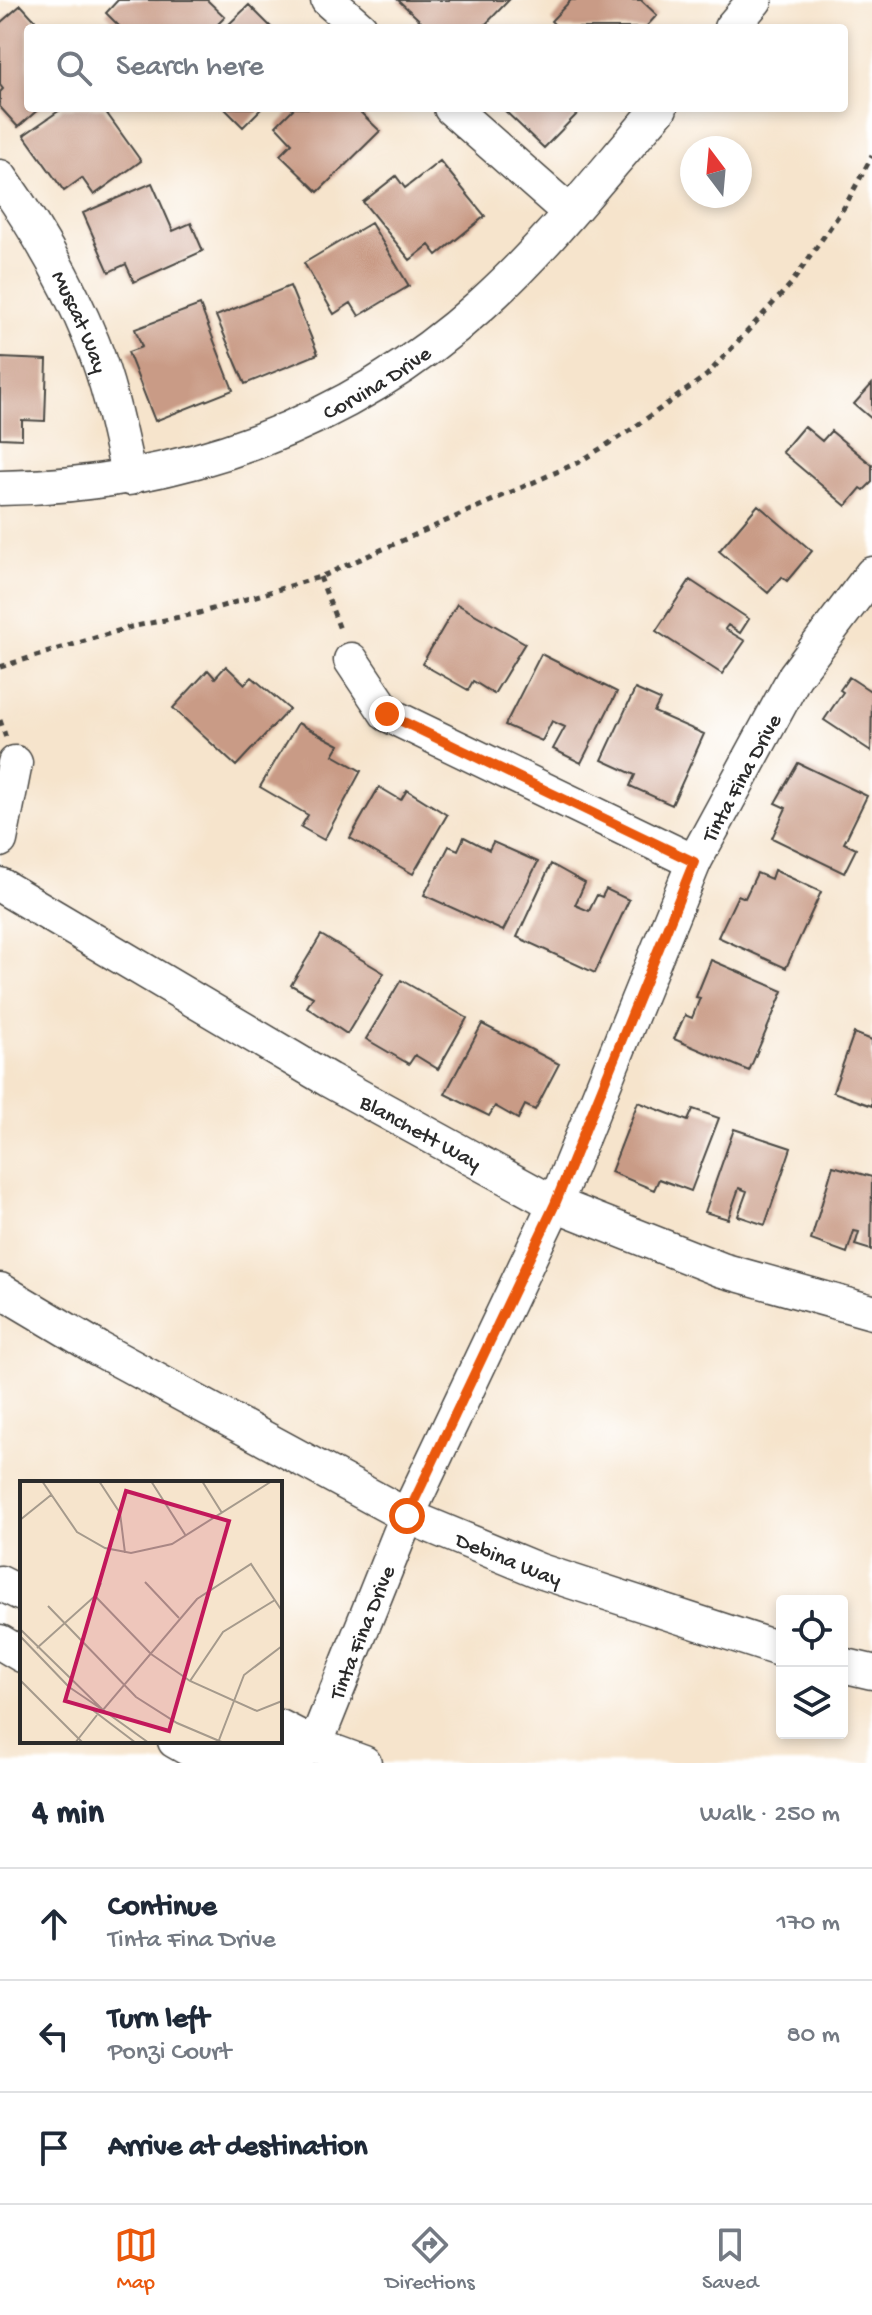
<!DOCTYPE html>
<html lang="en">
<head>
<meta charset="utf-8">
<style>
  body { margin:0; font-family:"Gochi Hand",sans-serif; background:#f6f6f7; color:#1f2937 }
  .controls { position:absolute; right:24px; bottom:24px; display:grid; overflow:hidden; border-radius:8px; box-shadow:0 4px 12px #0003 }
  .controls button { width:72px; height:72px; display:grid; place-items:center; padding:0; border:0; border-bottom:2px solid #e0e1e3; background:#fff; color:#1f2937; font:40px sans-serif }
  .compass { position:absolute; left:680px; top:136px; width:72px; height:72px; border-radius:50%; background:#fff; box-shadow:0 4px 12px #0003; rotate:344deg }
  .stop { position:absolute; width:24px; height:24px; margin:-18px; border:6px solid #ea580c; border-radius:50%; background:#fff }
  .stop.end { background:#ea580c; border-color:#fff; box-shadow:0 2px 8px #0008 }
  .list { margin:0; padding:0; list-style:none }
  h2 { display:flex; justify-content:space-between; align-items:center; height:104px; margin:0; padding:0 32px; font-size:34px }
  h2 small { font-size:26px; font-weight:400; color:#747a83 }
  .list li { display:grid; grid-template-columns:52px 1fr auto; gap:24px; align-items:center; box-sizing:border-box; height:112px; padding:0 32px; border-top:2px solid #e0e1e3 }
  .list b { display:block; font-size:30px; white-space:nowrap }
  .list p { margin:0; font-size:26px; white-space:nowrap; color:#747a83 }
  .list em { font-size:26px; font-style:normal; color:#747a83 }
  .icon { flex:none; width:44px; height:44px; fill:none; stroke:currentColor; stroke-width:2; stroke-linecap:round; stroke-linejoin:round }
  .map { position:relative; flex:none; width:872px; height:1763px; overflow:hidden }
  .search { position:absolute; background:#fff; box-shadow:0 4px 12px #0003; left:24px; right:24px; top:24px; height:88px; display:flex; align-items:center; gap:20px; box-sizing:border-box; padding:0 28px; border-radius:8px; color:#747a83; font-size:30px }
  .sheet { height:440px; background:#fff }
  nav { display:flex; justify-content:space-around; align-items:center; box-sizing:border-box; height:112px; border-top:2px solid #e0e1e3; background:#fff; font-size:22px; color:#747a83 }
  nav a { display:grid; justify-items:center; gap:4px }
  nav .on { color:#ea580c }
  .map>svg:first-child { display:block }
  .building { fill:#c99b86 }
  .lines { fill:none; stroke-linecap:round; stroke-linejoin:round }
  .minor-casing { stroke:#494743; stroke-width:37 }
  .path { stroke:#494743; stroke-width:5; stroke-dasharray:6 6; stroke-linecap:butt }
  .minor { stroke:#fff; stroke-width:34 }
  .route { stroke:#ea580c; stroke-width:10 }
  .labels { text-anchor:middle; stroke-width:7; stroke-linejoin:round; paint-order:stroke }
  .street-label { font-size:22px; fill:#2b2b2b; stroke:#fff }
  .inset-road { fill:none; stroke:#a59a8c; stroke-width:2 }
  .view { fill:#c2185b; fill-opacity:0.15; stroke:#c2185b; stroke-width:4 }
  .inset-edge { fill:none; stroke:#2b2b2b; stroke-width:4 }
</style>
</head>
<body>
<div class="map">
<svg width="872" height="1763" viewBox="0 0 872 1763">
  <rect width="100%" height="100%" fill="#fff"/>
  <filter id="ink" filterUnits="userSpaceOnUse"><feTurbulence type="fractalNoise" baseFrequency=".0125" numOctaves="2"/><feDisplacementMap in="SourceGraphic" scale="16" xChannelSelector="R" yChannelSelector="G"/><feConvolveMatrix kernelMatrix="1 2 1 2 8 2 1 2 1" color-interpolation-filters="sRGB"/></filter>
  <filter id="wash" filterUnits="userSpaceOnUse"><feTurbulence type="fractalNoise" baseFrequency=".006" numOctaves="4" result="noise"/><feDisplacementMap in="SourceGraphic" scale="32" xChannelSelector="R" yChannelSelector="G"/><feGaussianBlur stdDeviation="1.8" result="paint"/><feColorMatrix in="noise" values="0 0 0 0 0 0 0 0 0 0 0 0 0 0 0 0 0 1.4 0 .05"/><feComposite in="paint" operator="in"/></filter>
  <g filter="url(#wash)">
    <rect width="100%" height="100%" fill="#f6e4cc"/>
    <g id="blocks">
      <path class="building" d="M 118,0 L 207,0 L 225,17 L 214,28 L 121,28 L 106,13 Z
        M 398,0 L 509,0 L 482,28 L 428,28 Z
        M 571,0 L 641,0 L 657,15 L 645,28 L 558,28 L 551,21 Z
        M 21,5 L 42,28 L 28,28 L 28,108 L 40,108 L 18,127 L 0,107 L 0,92 L 3,89 L 0,85 L 0,23 Z
        M 249,5 L 272,28 L 225,28 Z
        M 63,108 L 103,108 L 141,161 L 94,195 L 82,178 L 64,191 L 24,135 Z
        M 224,108 L 262,108 L 243,127 Z
        M 294,108 L 356,108 L 380,131 L 318,192 L 280,155 L 292,143 L 276,126 Z
        M 502,108 L 583,108 L 544,148 Z
        M 440,161 L 485,216 L 437,255 L 429,245 L 410,260 L 363,202 L 396,176 L 405,188 Z
        M 152,183 L 173,231 L 191,223 L 203,251 L 134,282 L 126,264 L 109,272 L 83,213 Z
        M 371,223 L 409,286 L 359,316 L 351,303 L 334,314 L 304,263 Z
        M 290,286 L 318,354 L 245,384 L 216,316 Z
        M 200,305 L 233,390 L 155,421 L 128,352 L 142,347 L 135,329 Z
        M 0,358 L 47,360 L 45,421 L 22,420 L 22,439 L 0,438 Z
        M 872,384 L 872,419 L 854,404 Z
        M 804,426 L 822,441 L 831,431 L 872,465 L 872,482 L 864,490 L 861,488 L 846,506 L 782,452 Z
        M 758,505 L 812,551 L 787,581 L 782,577 L 768,593 L 719,551 Z
        M 690,580 L 749,619 L 740,633 L 728,625 L 725,629 L 745,641 L 722,674 L 656,631 Z
        M 457,604 L 525,643 L 494,694 L 473,681 L 468,690 L 422,664 Z
        M 541,654 L 617,692 L 581,763 L 553,749 L 565,727 L 552,721 L 542,741 L 505,725 Z
        M 226,666 L 245,684 L 252,677 L 289,709 L 236,766 L 173,708 L 208,670 L 215,678 Z
        M 849,677 L 872,692 L 871,751 L 824,720 L 843,692 L 840,690 Z
        M 635,689 L 660,700 L 654,712 L 704,734 L 672,805 L 630,786 L 635,775 L 602,760 Z
        M 298,723 L 339,745 L 333,755 L 361,771 L 324,840 L 301,827 L 308,815 L 260,787 Z
        M 798,763 L 867,796 L 844,843 L 856,849 L 844,873 L 772,838 L 786,808 L 775,803 Z
        M 379,787 L 401,800 L 407,790 L 447,815 L 413,874 L 350,838 Z
        M 464,837 L 489,850 L 493,842 L 538,862 L 503,931 L 424,895 L 449,846 L 458,850 Z
        M 551,864 L 585,883 L 575,905 L 589,911 L 597,895 L 602,897 L 606,889 L 629,900 L 595,973 L 517,937 Z
        M 774,870 L 821,892 L 786,968 L 718,937 L 738,895 L 745,898 L 757,873 L 771,879 Z
        M 321,935 L 384,973 L 347,1034 L 307,1007 L 313,997 L 291,985 Z
        M 711,960 L 783,991 L 749,1071 L 674,1039 L 685,1015 L 692,1018 L 700,998 L 696,997 Z
        M 401,980 L 467,1018 L 438,1069 L 415,1055 L 409,1064 L 366,1039 Z
        M 482,1024 L 559,1064 L 535,1110 L 525,1105 L 518,1119 L 495,1106 L 489,1116 L 445,1094 Z
        M 854,1033 L 872,1040 L 872,1106 L 833,1092 Z
        M 638,1102 L 688,1121 L 693,1109 L 719,1118 L 691,1191 L 659,1179 L 654,1190 L 611,1172 Z
        M 734,1129 L 791,1148 L 765,1225 L 738,1216 L 747,1191 L 739,1188 L 728,1219 L 705,1212 Z
        M 833,1166 L 872,1177 L 871,1250 L 855,1245 L 859,1232 L 854,1231 L 847,1253 L 811,1240 Z"/>
    </g>
  </g>
  <g filter="url(#ink)">
    <use href="#blocks" fill-opacity="0" stroke="#494743" stroke-width="2"/>
    <g class="lines">
      <g class="minor-casing">
        <g id="minor">
          <path d="M 328,0 L 360,28"/>
          <path d="M 731,28 L 755,0"/>
          <path d="M 451,108 L 569,212"/>
          <path id="s1" d="M 0,177 C 37,229 68,283 92,342 C 110,386 119,433 129,478"/>
          <path id="s2" d="M 0,488 C 179,486 347,426 481,305 C 547,246 602,174 660,108"/>
          <path d="M 351,660 L 387,714 L 694,862"/>
          <path d="M 0,840 L 15,763"/>
          <path id="s3" d="M 0,885 L 329,1080 L 555,1204 L 722,1270 L 872,1312"/>
          <path id="s4" d="M 0,1290 L 99,1349 L 407,1516 L 540,1571 L 782,1650"/>
          <path d="M 0,1583 L 22,1594"/>
          <path d="M 0,1642 L 22,1655"/>
          <path d="M 842,1665 L 872,1672"/>
          <path d="M 280,1727 L 315,1745 L 364,1763"/>
          <path d="M 175,1741 L 214,1763"/>
          <path id="s5" d="M 224,1741 C 257,1759 283,1763 315,1745 L 407,1516 L 555,1204 L 694,862 L 795,676 L 872,574"/>
        </g>
      </g>
      <path class="path" d="M 320,577 L 341,632
        M 0,667 L 131,627 L 199,613 L 320,577 L 579,462 L 629,431 L 707,375 L 791,284 L 845,206 L 872,156
        M 0,720 L 6,738"/>
      <use href="#minor" class="minor"/>
    </g>
  </g>
  <g class="lines" filter="url(#ink)">
    <path class="route" d="M 387,714 L 694,862 L 555,1204 L 407,1516"/>
  </g>
  <g class="labels">
    <g class="street-label">
      <text dy="8" stroke="none"><textPath href="#s1" startOffset="166">Muscat Way</textPath></text>
      <text dy="8" stroke="none"><textPath href="#s2" startOffset="396">Corvina Drive</textPath></text>
      <text dy="8" stroke="none"><textPath href="#s5" startOffset="1154">Tinta Fina Drive</textPath></text>
      <text dy="8" stroke="none"><textPath href="#s3" startOffset="488">Blanchett Way</textPath></text>
      <text dy="8" stroke="none"><textPath href="#s4" startOffset="576">Debina Way</textPath></text>
      <text dy="8" stroke="none"><textPath href="#s5" startOffset="218">Tinta Fina Drive</textPath></text>
    </g>
  </g>
  <g transform="translate(20 1481)">
    <rect width="262" height="262" fill="#f6e4cc"/>
    <path class="inset-road" d="M 22,0 L 57,51 L 85,67 L 111,72 L 152,63 L 252,0M 79,0 L 100,32 L 105,72M 131,0 L 166,55M 182,0 L 202,32M 0,39 L 31,14M 125,101 L 159,137M 75,115 L 131,173 L 170,200 L 237,230 L 262,220M 28,125 L 116,216 L 157,242 L 204,262M 0,148 L 83,229 L 129,262M 0,155 L 49,206M 17,167 L 75,115 L 81,102M 0,199 L 63,262M 170,200 L 203,151 L 255,119M 49,206 L 83,229 L 177,118 L 231,83 L 262,130M 70,227 L 116,262M 199,259 L 224,194 L 262,165M 55,262 L 77,234"/>
    <path class="view" d="M 106,10 L 209,40 L 149,250 L 45,220 Z"/>
    <rect width="262" height="262" class="inset-edge"/>
  </g>
</svg>
<div class="controls">
<button><svg class="icon" aria-label="locate" viewBox="0 0 24 24"><circle cx="12" cy="12" r="6"/><path d="M12 2v4M12 18v4M2 12h4M18 12h4"/></svg></button>
<button><svg class="icon" aria-label="layers" viewBox="0 0 24 24"><path d="M12 4l9 5-9 5-9-5zM3 14l9 5 9-5"/></svg></button>
</div>
<svg class="compass" viewBox="-18 -18 36 36"><path d="M0-13l5 13h-10z" fill="#e53935"/><path d="M0 13l5-13h-10z" fill="#747a83"/></svg>
<div class="stop" style="left:407px;top:1516px"></div>
<div class="stop end" style="left:387px;top:714px"></div>
<div class="search"><svg class="icon" aria-label="search" viewBox="0 0 24 24"><circle cx="10" cy="10" r="6"/><path d="M15 15l6 6"/></svg>Search here</div>
</div>
<section class="sheet">
<h2>4 min<small>Walk · 250 m</small></h2>
<ul class="list">
<li><svg class="icon" aria-label="ahead" viewBox="0 0 24 24"><path d="M12 20V5M6 11l6-6 6 6"/></svg><div><b>Continue</b><p>Tinta Fina Drive</p></div><em>170 m</em></li>
<li><svg class="icon" aria-label="left" viewBox="0 0 24 24"><path d="M17 20v-9H6M10 6l-5 5 5 5"/></svg><div><b>Turn left</b><p>Ponzi Court</p></div><em>80 m</em></li>
<li><svg class="icon" aria-label="arrive" viewBox="0 0 24 24"><path d="M6 21V4h12l-3 4 3 4H6"/></svg><div><b>Arrive at destination</b></div></li>
</ul>
</section>
<nav>
<a class="on"><svg class="icon" aria-label="map" viewBox="0 0 24 24"><path d="M3 6l6-2 6 2 6-2v14l-6 2-6-2-6 2zM9 4v14M15 6v14"/></svg>Map</a>
<a><svg class="icon" aria-label="directions" viewBox="0 0 24 24"><path d="M12 3l9 9-9 9-9-9zM9 14v-3h6M13 9l2 2-2 2"/></svg>Directions</a>
<a><svg class="icon" aria-label="saved" viewBox="0 0 24 24"><path d="M7 4h10v16l-5-4-5 4z"/></svg>Saved</a>
</nav>
</body>
</html>
